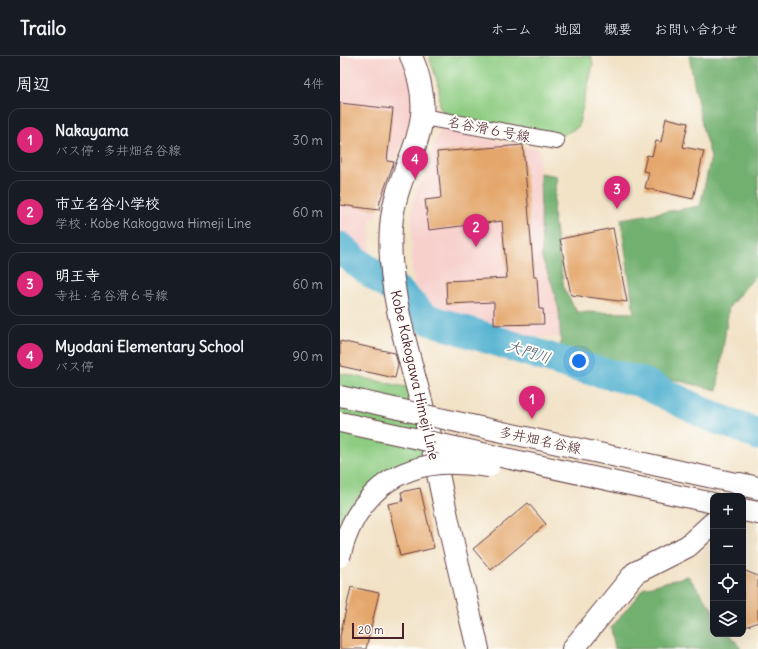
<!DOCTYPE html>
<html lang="ja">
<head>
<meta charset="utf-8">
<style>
  body { margin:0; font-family:Delius,"Klee One",sans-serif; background:#20242c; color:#f1f3f6 }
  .controls { position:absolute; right:12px; bottom:12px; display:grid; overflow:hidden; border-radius:8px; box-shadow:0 4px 16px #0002 }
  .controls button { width:36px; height:36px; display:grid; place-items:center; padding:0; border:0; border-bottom:1px solid #363941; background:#171b24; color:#f1f3f6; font:20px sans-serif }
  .scale { position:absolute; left:12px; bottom:10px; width:52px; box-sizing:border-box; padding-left:4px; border:2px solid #4a1f2b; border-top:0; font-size:11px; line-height:14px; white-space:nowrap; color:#4a1f2b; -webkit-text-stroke:3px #fdfcf7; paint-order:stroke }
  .you { position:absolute; left:239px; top:305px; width:14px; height:14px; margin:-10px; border:3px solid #fff; border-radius:50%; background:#1a73e8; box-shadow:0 0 0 6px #1a73e833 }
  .badge { display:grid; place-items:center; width:26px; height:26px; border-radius:50%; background:#db2777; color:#fff; font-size:13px; font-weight:700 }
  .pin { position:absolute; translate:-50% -33px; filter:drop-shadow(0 1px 2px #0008) }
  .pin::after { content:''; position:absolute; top:21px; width:14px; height:12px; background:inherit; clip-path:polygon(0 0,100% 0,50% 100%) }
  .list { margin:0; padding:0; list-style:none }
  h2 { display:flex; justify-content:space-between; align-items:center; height:52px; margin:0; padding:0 16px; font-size:17px }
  h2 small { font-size:13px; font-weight:400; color:#9ea1a6 }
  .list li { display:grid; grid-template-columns:26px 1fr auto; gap:12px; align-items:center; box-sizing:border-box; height:64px; margin:0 8px 8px; padding:0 8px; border:1px solid #363941; border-radius:12px }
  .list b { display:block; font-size:15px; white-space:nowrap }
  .list p { margin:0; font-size:13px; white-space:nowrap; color:#9ea1a6 }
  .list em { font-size:13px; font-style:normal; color:#9ea1a6 }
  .icon { flex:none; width:22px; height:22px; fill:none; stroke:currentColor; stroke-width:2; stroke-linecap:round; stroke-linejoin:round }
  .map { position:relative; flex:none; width:418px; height:593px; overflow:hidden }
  header { display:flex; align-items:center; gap:24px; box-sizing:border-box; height:56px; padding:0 20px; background:#171b24; border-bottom:1px solid #363941 }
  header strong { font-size:19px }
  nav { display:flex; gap:22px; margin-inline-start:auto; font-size:14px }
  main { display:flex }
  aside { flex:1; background:#171b24 }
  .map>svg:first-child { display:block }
  .built { fill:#f7d0cc }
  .green { fill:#8ecc82; stroke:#6c7656 }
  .forest { fill:#72b070; stroke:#5e684e }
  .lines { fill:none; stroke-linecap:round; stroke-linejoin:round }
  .river { stroke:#51b1d0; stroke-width:31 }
  .building { fill:#e4a66a }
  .minor-casing { stroke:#633c42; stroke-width:18 }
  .tertiary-casing { stroke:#633c42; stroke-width:22 }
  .secondary-casing { stroke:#633c42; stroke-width:24 }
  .primary-casing { stroke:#633c42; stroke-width:24 }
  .minor { stroke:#fff; stroke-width:16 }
  .tertiary { stroke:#fff; stroke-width:20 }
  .secondary { stroke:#fff; stroke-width:22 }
  .primary { stroke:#fff; stroke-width:22 }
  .tertiary-bridge-casing { stroke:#633c42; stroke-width:22; stroke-linecap:butt }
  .tertiary-bridge { stroke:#fff; stroke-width:20 }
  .labels { text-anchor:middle; stroke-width:4; stroke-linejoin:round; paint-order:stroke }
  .street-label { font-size:14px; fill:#4a1f2b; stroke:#fdfcf7 }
  .water-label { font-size:15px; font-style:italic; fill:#4d596d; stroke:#fdfcf7 }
</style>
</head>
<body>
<header>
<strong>Trailo</strong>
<nav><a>ホーム</a><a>地図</a><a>概要</a><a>お問い合わせ</a></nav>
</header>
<main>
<aside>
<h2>周辺<small>4件</small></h2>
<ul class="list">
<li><span class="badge">1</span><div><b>Nakayama</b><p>バス停 · 多井畑名谷線</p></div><em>30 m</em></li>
<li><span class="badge">2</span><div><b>市立名谷小学校</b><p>学校 · Kobe Kakogawa Himeji Line</p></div><em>60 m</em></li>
<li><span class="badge">3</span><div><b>明王寺</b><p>寺社 · 名谷滑６号線</p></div><em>60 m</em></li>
<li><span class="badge">4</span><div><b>Myodani Elementary School</b><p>バス停</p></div><em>90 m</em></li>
</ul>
</aside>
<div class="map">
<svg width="418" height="593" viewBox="0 0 418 593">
  <rect width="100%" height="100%" fill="#fdfcf7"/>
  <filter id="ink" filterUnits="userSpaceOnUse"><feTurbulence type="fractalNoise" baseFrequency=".025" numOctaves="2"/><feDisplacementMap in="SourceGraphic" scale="8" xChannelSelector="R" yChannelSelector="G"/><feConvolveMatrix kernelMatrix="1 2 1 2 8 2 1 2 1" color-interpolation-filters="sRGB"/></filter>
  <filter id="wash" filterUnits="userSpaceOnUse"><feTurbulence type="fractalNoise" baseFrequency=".012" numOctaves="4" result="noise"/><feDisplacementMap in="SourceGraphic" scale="16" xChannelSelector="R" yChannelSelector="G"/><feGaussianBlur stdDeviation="0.9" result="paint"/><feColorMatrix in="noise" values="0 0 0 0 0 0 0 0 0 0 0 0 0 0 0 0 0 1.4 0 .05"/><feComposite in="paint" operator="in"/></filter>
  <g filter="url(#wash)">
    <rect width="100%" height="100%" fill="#f2e2c6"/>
    <path class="built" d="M 0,0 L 59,0 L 69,21 L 73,45 L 70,63 L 36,160 L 30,162 L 30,198 L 0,173 Z
      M 100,74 L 199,93 L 202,203 L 212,228 L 219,255 L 221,281 L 159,282 L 79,252 L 72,213 L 72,148 Z"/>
    <path class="green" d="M 89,0 L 251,0 L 253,8 L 238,71 L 221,80 L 105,59 L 100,51 L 99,31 Z
      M 0,317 L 70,332 L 89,406 L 9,456 L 0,468 Z"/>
    <path class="forest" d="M 349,0 L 418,0 L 418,217 L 389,251 L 377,334 L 293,314 L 221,291 L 219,255 L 212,228 L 202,203 L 200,117 L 217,120 L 213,157 L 224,233 L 237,256 L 294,257 L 281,163 L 360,150 L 371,101 L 363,74 Z
      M 348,520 L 373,554 L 373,578 L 390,578 L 401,593 L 275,593 L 271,572 L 304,532 Z"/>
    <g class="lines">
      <path class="river" d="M 0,191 L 18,207 L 58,236 L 84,262 L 235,310 L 301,326 L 372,361 L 401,371 L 418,379"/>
    </g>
    <g id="blocks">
      <path class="building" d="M 0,47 L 53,53 L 47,105 L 54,106 L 40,145 L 39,154 L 0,149 Z
        M 326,62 L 348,67 L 343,91 L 364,95 L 353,143 L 305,132 L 309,116 L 303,115 L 307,99 L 312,100 L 316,85 L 321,86 Z
        M 183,89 L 194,221 L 197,221 L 199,253 L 203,253 L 204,268 L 154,269 L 154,246 L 107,248 L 106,225 L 167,222 L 162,165 L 89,174 L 85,144 L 101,142 L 97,96 Z
        M 273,172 L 287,246 L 231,239 L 220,183 Z
        M 0,285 L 55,297 L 58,308 L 55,322 L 0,310 Z
        M 80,432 L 94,492 L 60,500 L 48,448 L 63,445 L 61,436 Z
        M 188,447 L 206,468 L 151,514 L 133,493 Z
        M 403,514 L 418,520 L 418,566 L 403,572 Z
        M 11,531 L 39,537 L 26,593 L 0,593 L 0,580 Z"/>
    </g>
  </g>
  <g filter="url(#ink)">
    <use href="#blocks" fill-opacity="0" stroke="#633c42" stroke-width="1"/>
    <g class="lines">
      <g class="minor-casing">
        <path id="minor" d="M 83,61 L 216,85"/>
      </g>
      <g class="tertiary-casing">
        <path id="tertiary" d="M 158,375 L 400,428
          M 152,399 L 373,447"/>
      </g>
      <g class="secondary-casing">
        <path id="secondary" d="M 400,428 L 418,432
          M 403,454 L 418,457
          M 233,593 L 295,517 L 348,490 L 373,467"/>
      </g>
      <g class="primary-casing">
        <path id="primary" d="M 71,0 C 104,76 56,103 51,171 C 46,235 73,312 89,375 C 95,402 100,429 106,456 C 116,502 127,547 138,593"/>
      </g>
      <use href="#minor" class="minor"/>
      <use href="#tertiary" class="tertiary"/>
      <use href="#secondary" class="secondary"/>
      <use href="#primary" class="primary"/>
      <g class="tertiary-bridge-casing">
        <path id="tertiary-bridge" d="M 0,340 L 158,375
          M 0,366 L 152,399
          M 0,501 C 13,449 45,413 100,408 C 117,407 133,409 149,411"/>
      </g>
      <use href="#tertiary-bridge" class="tertiary-bridge"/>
    </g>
  </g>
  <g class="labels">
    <g class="street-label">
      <text transform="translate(149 73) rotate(11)" y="5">名谷滑６号線</text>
      <text transform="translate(75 319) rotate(77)" y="5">Kobe Kakogawa Himeji Line</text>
      <text transform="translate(200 384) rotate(12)" y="5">多井畑名谷線</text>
    </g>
    <g class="water-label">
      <text transform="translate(189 296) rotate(18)" y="5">大門川</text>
    </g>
  </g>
</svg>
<div class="controls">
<button>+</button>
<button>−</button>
<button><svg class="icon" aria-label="locate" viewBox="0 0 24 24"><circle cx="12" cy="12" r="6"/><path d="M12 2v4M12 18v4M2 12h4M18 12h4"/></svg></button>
<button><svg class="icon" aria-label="layers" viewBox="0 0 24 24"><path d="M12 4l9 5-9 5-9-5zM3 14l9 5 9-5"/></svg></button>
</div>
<div class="scale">20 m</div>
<div class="you"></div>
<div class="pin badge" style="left:192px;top:363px">1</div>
<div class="pin badge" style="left:136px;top:191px">2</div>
<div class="pin badge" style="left:277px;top:153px">3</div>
<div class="pin badge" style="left:75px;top:123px">4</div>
</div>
</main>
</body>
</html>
